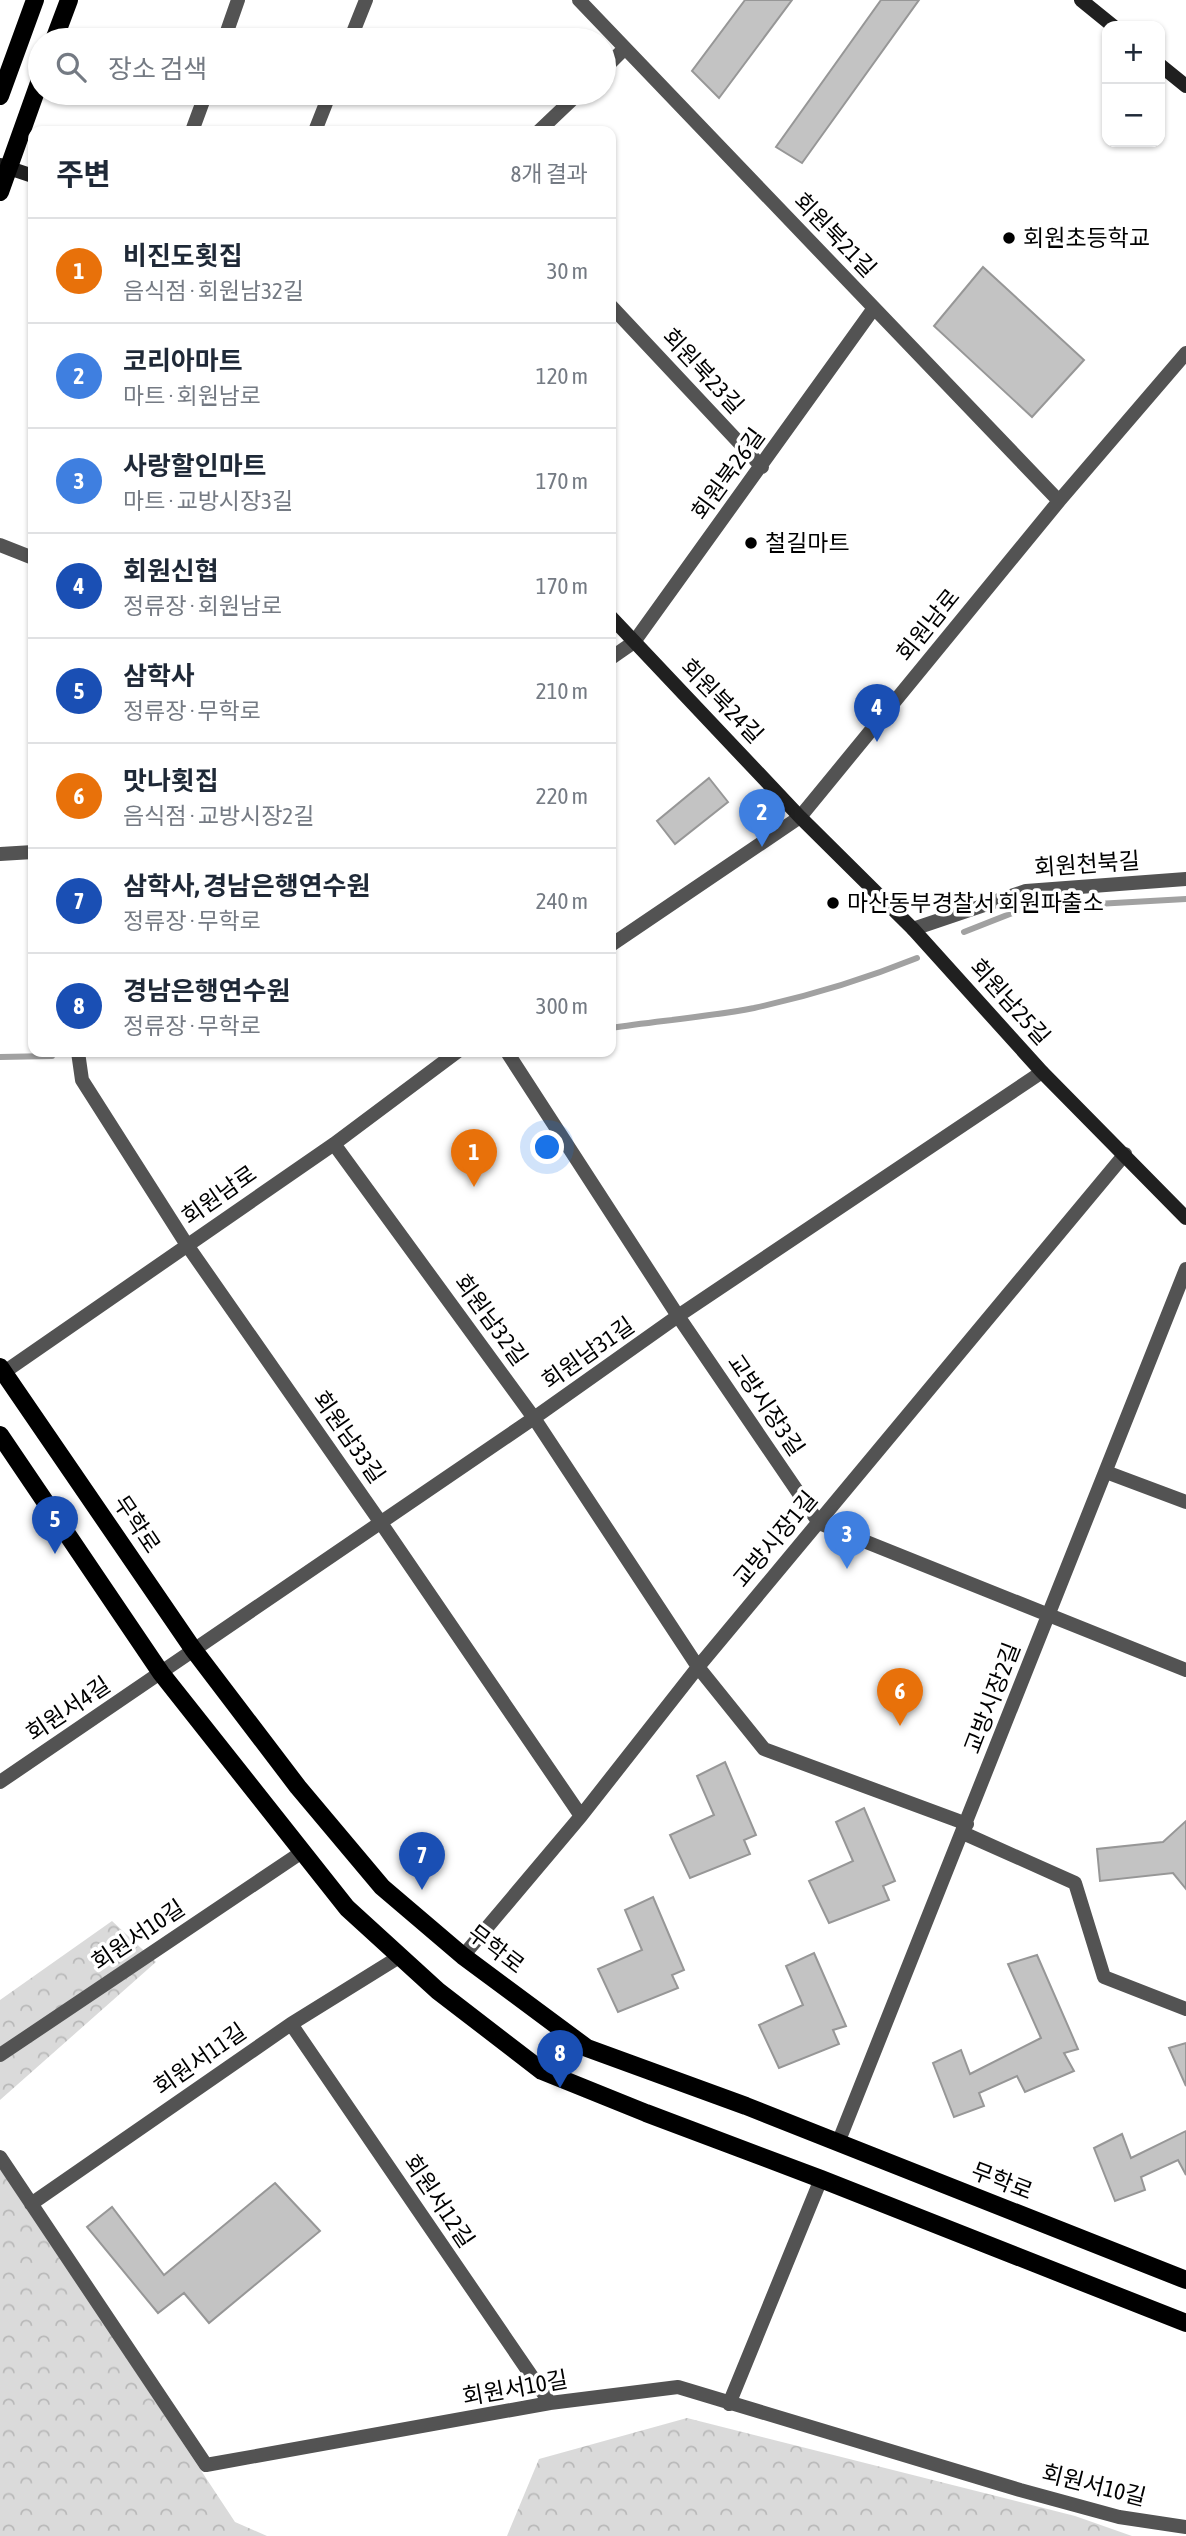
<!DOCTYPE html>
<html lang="ko">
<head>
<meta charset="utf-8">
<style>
  body { margin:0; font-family:"Asap Condensed","Noto Sans KR",sans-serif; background:#f2f2f3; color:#1f2937 }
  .controls { position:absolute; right:21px; top:21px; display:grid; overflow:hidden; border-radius:14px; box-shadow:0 2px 5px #0004 }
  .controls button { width:63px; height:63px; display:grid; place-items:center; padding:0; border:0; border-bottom:2px solid #e0e1e3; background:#fff; color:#1f2937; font:35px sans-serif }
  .you { position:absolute; left:548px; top:1148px; width:24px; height:24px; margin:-18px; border:5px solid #fff; border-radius:50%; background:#1a73e8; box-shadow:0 0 0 10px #1a73e833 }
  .badge { display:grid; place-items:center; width:46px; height:46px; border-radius:50%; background:#ea580c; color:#fff; font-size:23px; font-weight:700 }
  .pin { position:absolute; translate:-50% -58px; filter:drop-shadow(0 2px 4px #0008) }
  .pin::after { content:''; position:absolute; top:37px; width:24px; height:21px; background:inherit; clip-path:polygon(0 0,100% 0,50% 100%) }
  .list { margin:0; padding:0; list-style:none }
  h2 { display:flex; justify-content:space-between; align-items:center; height:91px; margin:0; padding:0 28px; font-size:30px }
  h2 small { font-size:23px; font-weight:400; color:#747a83 }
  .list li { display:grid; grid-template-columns:46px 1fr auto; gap:21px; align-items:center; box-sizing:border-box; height:105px; padding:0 28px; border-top:2px solid #e0e1e3 }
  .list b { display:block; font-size:26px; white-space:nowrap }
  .list p { margin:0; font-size:23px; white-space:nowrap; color:#747a83 }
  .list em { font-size:23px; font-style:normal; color:#747a83 }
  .icon { flex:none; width:38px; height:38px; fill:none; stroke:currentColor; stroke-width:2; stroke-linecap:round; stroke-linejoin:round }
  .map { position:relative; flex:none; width:1186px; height:2536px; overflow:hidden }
  .search { position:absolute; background:#fff; box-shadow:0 2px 5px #0004; left:28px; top:28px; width:588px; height:77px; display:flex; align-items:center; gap:18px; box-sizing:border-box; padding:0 24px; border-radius:38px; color:#747a83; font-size:26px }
  .panel { position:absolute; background:#fff; box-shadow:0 2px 5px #0004; left:28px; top:126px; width:588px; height:931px; border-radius:14px }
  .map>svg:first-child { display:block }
  .forest { fill:url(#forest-crowns) }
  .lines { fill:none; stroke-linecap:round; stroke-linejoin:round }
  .stream { stroke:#a1a1a1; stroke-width:6 }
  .building { fill:#c3c3c3; stroke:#979797; stroke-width:2 }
  .minor { stroke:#535353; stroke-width:14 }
  .secondary { stroke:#202020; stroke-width:14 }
  .primary { stroke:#000; stroke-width:18 }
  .poi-dot { fill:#000; stroke:#fff; stroke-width:2.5 }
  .labels { text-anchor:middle; stroke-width:7; stroke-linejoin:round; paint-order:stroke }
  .street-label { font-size:23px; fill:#000; stroke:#fff }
  .poi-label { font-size:23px; fill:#000; stroke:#fff; text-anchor:start }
</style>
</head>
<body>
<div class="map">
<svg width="1186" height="2536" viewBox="0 0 1186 2536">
  <defs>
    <pattern id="forest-crowns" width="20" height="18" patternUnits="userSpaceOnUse" patternTransform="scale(1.75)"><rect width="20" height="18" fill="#dadada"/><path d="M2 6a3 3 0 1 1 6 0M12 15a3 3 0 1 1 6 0" fill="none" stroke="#b9b9b9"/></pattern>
  </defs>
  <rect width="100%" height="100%" fill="#fff"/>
  <path class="forest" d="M 112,1921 L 156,1962 L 0,2100 L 0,2000 Z
    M 0,2166 L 235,2522 L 267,2536 L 0,2536 Z
    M 687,2418 L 1075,2516 L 1132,2536 L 507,2536 L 539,2459 Z"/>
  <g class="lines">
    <path class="stream" d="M 964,932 L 1025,908 L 1186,899
      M 611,1028 C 658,1021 707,1017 754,1008 C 809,996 865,979 917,958
      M 100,1054 L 132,1052
      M 0,1057 L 52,1056"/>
  </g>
  <path class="building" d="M 745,0 L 792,0 L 719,98 L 692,71 Z
    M 881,0 L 919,0 L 802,163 L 776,147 Z
    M 983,267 L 1084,360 L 1032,417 L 934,326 Z
    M 709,778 L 728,802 L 675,844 L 657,821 Z
    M 725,1762 L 756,1835 L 744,1840 L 750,1854 L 690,1878 L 670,1835 L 714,1815 L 697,1776 Z
    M 864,1808 L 895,1881 L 883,1886 L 889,1900 L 829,1923 L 809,1881 L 853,1861 L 836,1822 Z
    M 1186,1821 L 1186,1889 L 1173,1873 L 1100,1881 L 1097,1849 L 1163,1842 Z
    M 653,1897 L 684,1970 L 672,1975 L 678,1988 L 618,2012 L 598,1969 L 642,1950 L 625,1910 Z
    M 814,1953 L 846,2026 L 833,2030 L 839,2044 L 779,2068 L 759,2025 L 803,2005 L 786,1966 Z
    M 1037,1955 L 1078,2049 L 1064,2053 L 1074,2071 L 1025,2092 L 1017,2076 L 979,2093 L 984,2106 L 954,2117 L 933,2063 L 961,2050 L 970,2074 L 1041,2038 L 1008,1964 Z
    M 1186,2043 L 1186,2086 L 1169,2048 Z
    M 1186,2131 L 1186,2175 L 1178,2160 L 1141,2177 L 1145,2190 L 1115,2201 L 1094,2148 L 1122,2134 L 1131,2158 Z
    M 275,2183 L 320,2231 L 209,2323 L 184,2293 L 158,2313 L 87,2227 L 112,2207 L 164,2275 Z"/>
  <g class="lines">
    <path class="minor" d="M 579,0 L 1059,501
      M 224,40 L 238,0
      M 350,40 L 366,0
      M 604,69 L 625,48
      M 192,131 L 206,93
      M 315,131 L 330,93
      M 539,131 L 579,93
      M 611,306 L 762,467
      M 0,545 L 33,558
      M 611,658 L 634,642 L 874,308
      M 0,854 L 33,852
      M 913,929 L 1026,891 L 1186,879
      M 611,945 L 800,817 L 1059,501 L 1186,353
      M 78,1052 L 82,1080 L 187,1245 L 381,1523 L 581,1816
      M 507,1052 L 678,1316 L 819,1523 L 1186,1670
      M 334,1144 L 534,1418 L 698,1667 L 764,1749 L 967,1824
      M 0,1375 L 334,1144 L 457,1052
      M 1106,1472 L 1186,1502
      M 0,1782 L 534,1418 L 678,1316 L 1042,1072
      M 963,1833 L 1075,1883 L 1104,1977 L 1186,2009
      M 463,1956 L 581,1816 L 698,1667 L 1125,1154
      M 291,2024 L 550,2403
      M 0,2055 L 302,1852
      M 838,2143 L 1186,1269
      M 0,2157 L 206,2465 L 550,2403 L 678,2387 L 1020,2490 L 1119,2517 L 1186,2527
      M 31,2204 L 291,2024 L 399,1957
      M 729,2404 L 821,2179"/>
    <path class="secondary" d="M 1081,0 L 1113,26
      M 1160,65 L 1186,86
      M 0,165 L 33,176
      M 611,617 L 800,817 L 913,929 L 1042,1072 L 1186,1218"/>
    <path class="primary" d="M 54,40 L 69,0
      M 0,96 L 35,0
      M 0,192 L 40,80
      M 0,1367 L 193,1649 L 298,1787 L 382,1887 L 463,1956 L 587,2048 L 746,2106 L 1186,2280
      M 0,1435 L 161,1673 L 347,1908 L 438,1991 L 542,2071 L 646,2113 L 821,2179 L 1186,2323"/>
  </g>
  <g class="poi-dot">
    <circle cx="1009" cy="238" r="7"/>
    <circle cx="751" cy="543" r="7"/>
    <circle cx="833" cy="903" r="7"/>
  </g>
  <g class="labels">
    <g class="street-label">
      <text transform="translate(835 235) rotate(46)" y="8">회원북21길</text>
      <text transform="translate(703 371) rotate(47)" y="8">회원북23길</text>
      <text transform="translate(728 474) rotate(-54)" y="8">회원북26길</text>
      <text transform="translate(928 625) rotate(-51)" y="8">회원남로</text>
      <text transform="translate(722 701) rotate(46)" y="8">회원북24길</text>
      <text transform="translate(1087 864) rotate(-4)" y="8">회원천북길</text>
      <text transform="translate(1010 1002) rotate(48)" y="8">회원남25길</text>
      <text transform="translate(219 1195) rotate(-35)" y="8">회원남로</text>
      <text transform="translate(491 1320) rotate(54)" y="8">회원남32길</text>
      <text transform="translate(588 1353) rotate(-35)" y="8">회원남31길</text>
      <text transform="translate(766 1405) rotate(56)" y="8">교방시장3길</text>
      <text transform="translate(349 1437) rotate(55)" y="8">회원남33길</text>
      <text transform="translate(137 1524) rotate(56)" y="8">무학로</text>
      <text transform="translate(775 1539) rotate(-50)" y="8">교방시장1길</text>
      <text transform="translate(992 1698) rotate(-69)" y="8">교방시장2길</text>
      <text transform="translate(68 1709) rotate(-34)" y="8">회원서4길</text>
      <text transform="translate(138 1935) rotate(-34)" y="8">회원서10길</text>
      <text transform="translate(496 1949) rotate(37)" y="8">무학로</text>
      <text transform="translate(200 2059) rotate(-35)" y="8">회원서11길</text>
      <text transform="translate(1002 2181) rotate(21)" y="8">무학로</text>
      <text transform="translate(439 2201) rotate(56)" y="8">회원서12길</text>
      <text transform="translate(515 2388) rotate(-10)" y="8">회원서10길</text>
      <text transform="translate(1094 2485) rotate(14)" y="8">회원서10길</text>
    </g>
    <g class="poi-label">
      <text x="1023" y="246">회원초등학교</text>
      <text x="765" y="551">철길마트</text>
      <text x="847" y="911">마산동부경찰서 회원파출소</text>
    </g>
  </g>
</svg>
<div class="controls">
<button>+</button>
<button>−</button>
</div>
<div class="you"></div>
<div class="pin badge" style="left:474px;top:1187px;background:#e8710a">1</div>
<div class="pin badge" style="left:762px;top:847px;background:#3f7fe0">2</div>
<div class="pin badge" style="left:847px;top:1569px;background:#3f7fe0">3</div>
<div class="pin badge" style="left:877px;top:742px;background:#1a4fb4">4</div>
<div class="pin badge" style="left:55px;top:1554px;background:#1a4fb4">5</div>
<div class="pin badge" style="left:900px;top:1726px;background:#e8710a">6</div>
<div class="pin badge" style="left:422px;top:1890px;background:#1a4fb4">7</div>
<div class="pin badge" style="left:560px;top:2088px;background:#1a4fb4">8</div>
<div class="search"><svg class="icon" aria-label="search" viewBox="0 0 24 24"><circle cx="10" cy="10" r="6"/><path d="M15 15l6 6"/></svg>장소 검색</div>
<section class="panel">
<h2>주변<small>8개 결과</small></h2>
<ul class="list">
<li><span class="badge" style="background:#e8710a">1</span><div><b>비진도횟집</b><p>음식점 · 회원남32길</p></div><em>30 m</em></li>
<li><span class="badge" style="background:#3f7fe0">2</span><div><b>코리아마트</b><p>마트 · 회원남로</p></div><em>120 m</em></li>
<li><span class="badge" style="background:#3f7fe0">3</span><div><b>사랑할인마트</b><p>마트 · 교방시장3길</p></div><em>170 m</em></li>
<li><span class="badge" style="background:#1a4fb4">4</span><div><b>회원신협</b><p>정류장 · 회원남로</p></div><em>170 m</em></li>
<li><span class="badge" style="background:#1a4fb4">5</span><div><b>삼학사</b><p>정류장 · 무학로</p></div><em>210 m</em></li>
<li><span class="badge" style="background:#e8710a">6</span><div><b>맛나횟집</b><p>음식점 · 교방시장2길</p></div><em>220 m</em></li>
<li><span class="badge" style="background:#1a4fb4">7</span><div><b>삼학사, 경남은행연수원</b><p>정류장 · 무학로</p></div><em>240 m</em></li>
<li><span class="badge" style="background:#1a4fb4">8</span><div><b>경남은행연수원</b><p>정류장 · 무학로</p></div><em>300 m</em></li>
</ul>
</section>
</div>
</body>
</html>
